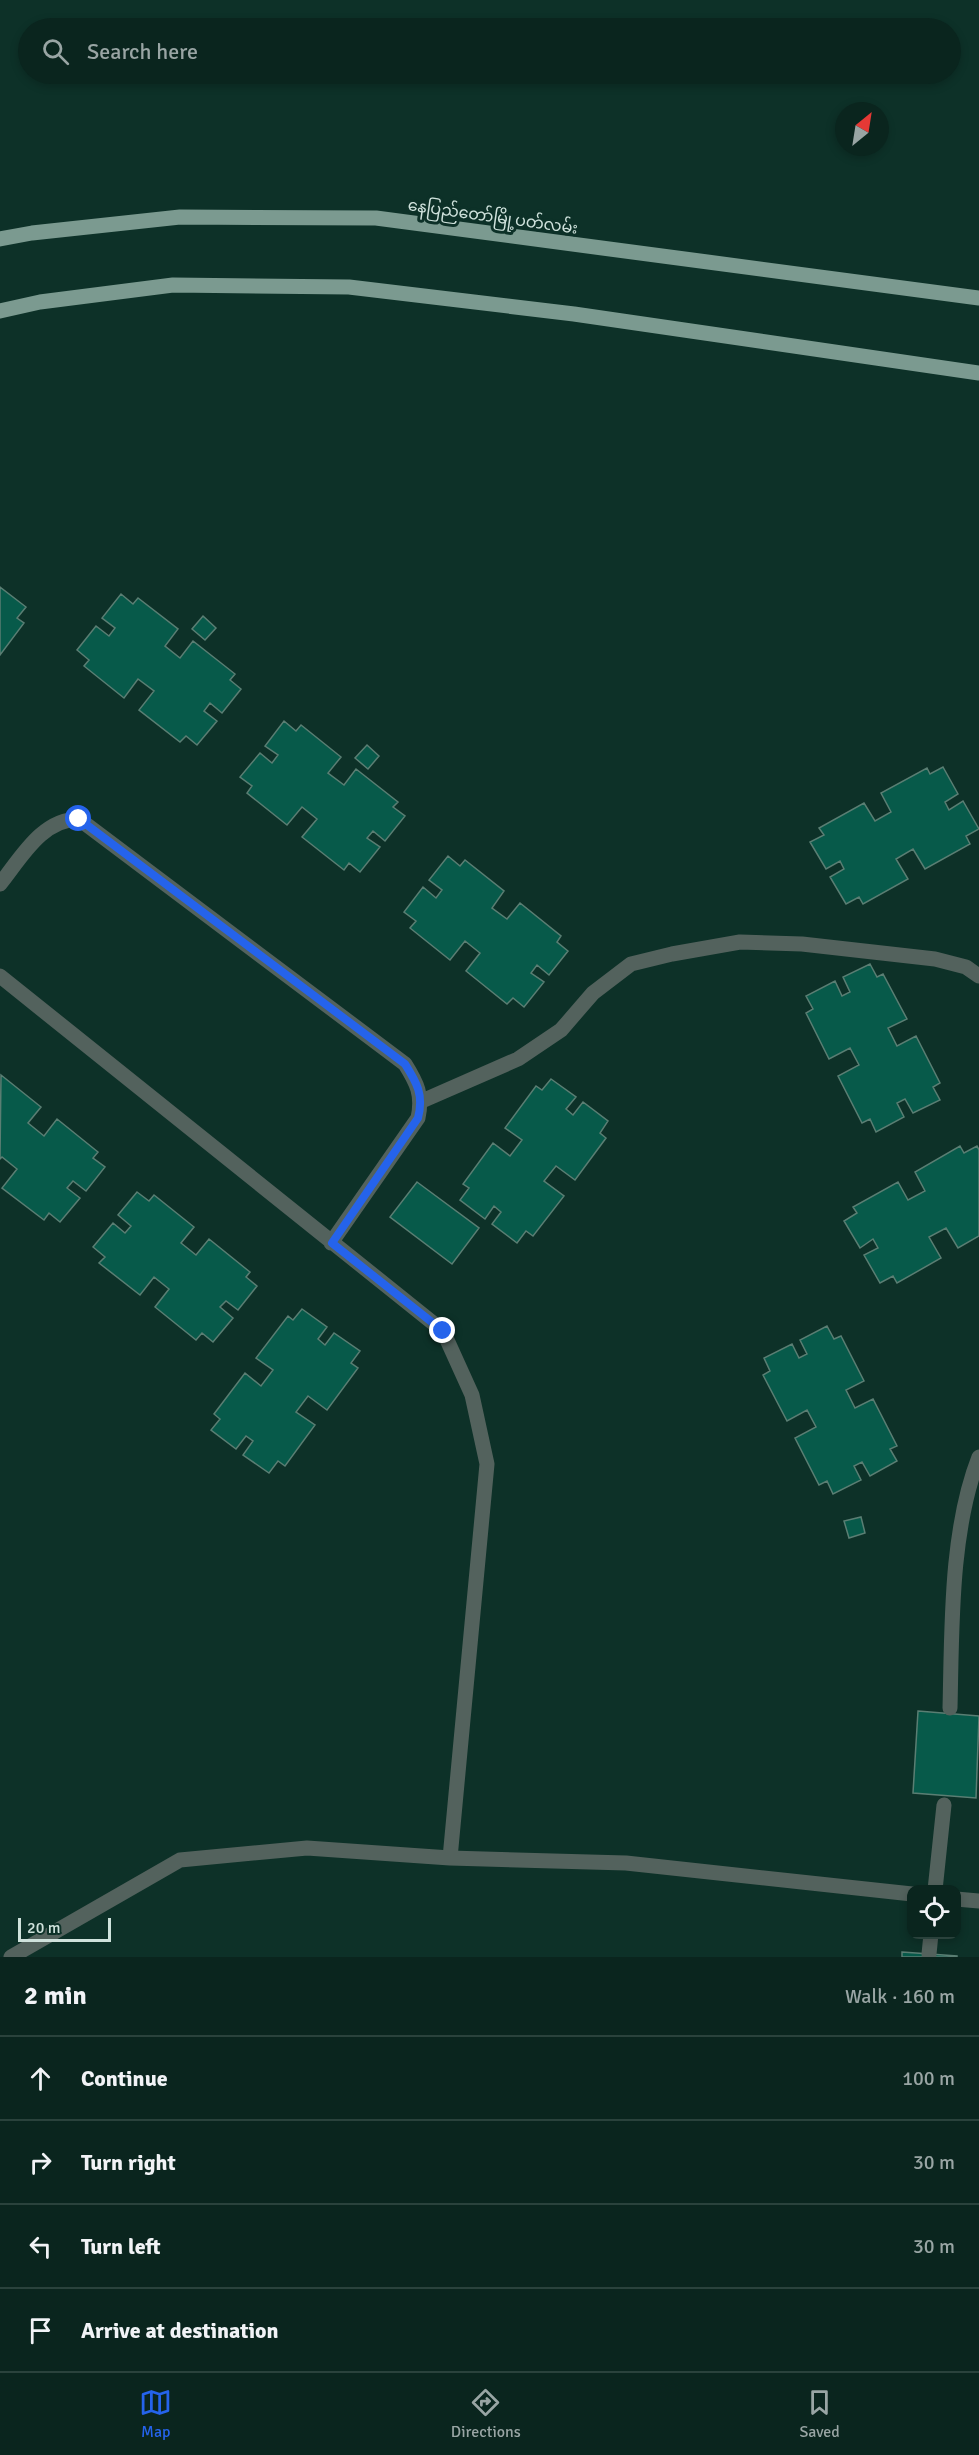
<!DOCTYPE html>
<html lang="en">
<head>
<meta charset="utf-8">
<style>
  body { margin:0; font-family:Signika,"Noto Sans Myanmar",sans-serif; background:#18312b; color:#f1f3f6 }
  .controls { position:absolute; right:18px; bottom:18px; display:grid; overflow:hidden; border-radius:12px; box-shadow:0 3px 9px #0003 }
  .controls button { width:54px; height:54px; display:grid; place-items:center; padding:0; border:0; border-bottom:2px solid #2a423c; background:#0a251e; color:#f1f3f6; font:30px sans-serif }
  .compass { position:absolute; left:835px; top:102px; width:54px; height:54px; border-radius:50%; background:#0a251e; box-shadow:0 3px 9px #0003; rotate:30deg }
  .scale { position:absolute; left:18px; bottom:15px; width:93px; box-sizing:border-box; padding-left:6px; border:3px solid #cfe2dc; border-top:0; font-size:16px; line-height:21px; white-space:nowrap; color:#cfe2dc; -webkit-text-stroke:4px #0d3128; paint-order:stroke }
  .stop { position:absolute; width:18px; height:18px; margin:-14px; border:4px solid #2563eb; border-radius:50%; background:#fff }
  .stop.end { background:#2563eb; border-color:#fff; box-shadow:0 2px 6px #0008 }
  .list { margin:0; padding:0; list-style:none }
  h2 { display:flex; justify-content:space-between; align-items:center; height:78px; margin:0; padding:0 24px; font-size:26px }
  h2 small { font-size:20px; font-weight:400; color:#99a5a4 }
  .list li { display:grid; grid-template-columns:39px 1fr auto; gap:18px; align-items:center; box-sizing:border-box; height:84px; padding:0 24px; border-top:2px solid #2a423c }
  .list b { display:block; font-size:22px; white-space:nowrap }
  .list em { font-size:20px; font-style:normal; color:#99a5a4 }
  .icon { flex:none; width:33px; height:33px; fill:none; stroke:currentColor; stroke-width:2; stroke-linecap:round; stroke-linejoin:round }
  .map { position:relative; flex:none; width:979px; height:1957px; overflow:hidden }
  .search { position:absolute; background:#0a251e; box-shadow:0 3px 9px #0003; left:18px; right:18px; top:18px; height:66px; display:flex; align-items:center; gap:15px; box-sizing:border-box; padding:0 21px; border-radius:33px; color:#99a5a4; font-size:22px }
  .sheet { height:414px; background:#0a251e }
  nav { display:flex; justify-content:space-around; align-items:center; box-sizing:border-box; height:84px; border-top:2px solid #2a423c; background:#0a251e; font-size:16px; color:#99a5a4 }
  nav a { display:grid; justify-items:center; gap:3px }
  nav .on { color:#2563eb }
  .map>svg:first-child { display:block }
  .building { fill:#075a4a; stroke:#5a7e73; stroke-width:1.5 }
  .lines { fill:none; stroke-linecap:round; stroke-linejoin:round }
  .minor { stroke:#53625d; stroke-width:15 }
  .primary { stroke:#7b9a90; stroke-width:15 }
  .route { stroke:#2563eb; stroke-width:8 }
  .labels { text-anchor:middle; stroke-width:6; stroke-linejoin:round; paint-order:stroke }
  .street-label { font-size:16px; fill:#cfe2dc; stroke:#0d3128 }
</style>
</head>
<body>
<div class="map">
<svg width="979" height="1957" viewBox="0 0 979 1957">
  <rect width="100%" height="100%" fill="#0d3128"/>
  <path class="building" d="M 0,587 L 26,607 L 17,618 L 24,623 L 0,655 Z
    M 121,594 L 133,604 L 138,598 L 178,629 L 165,646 L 180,658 L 193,641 L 235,674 L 230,680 L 241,689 L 222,713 L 210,703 L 204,711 L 217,721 L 197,745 L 186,736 L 180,742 L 139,710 L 154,691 L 138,679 L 124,698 L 84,666 L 89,660 L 77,650 L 96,626 L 109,636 L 115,628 L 102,618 Z
    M 203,616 L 216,628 L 205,640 L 192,629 Z
    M 284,721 L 296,731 L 301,725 L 341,757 L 328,773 L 344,785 L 356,769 L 398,802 L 393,807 L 405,816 L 385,841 L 373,831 L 367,838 L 380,847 L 360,872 L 349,863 L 344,870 L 302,837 L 317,819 L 302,807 L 287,825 L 247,793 L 252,786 L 240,777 L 260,753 L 272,763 L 278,755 L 265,746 Z
    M 367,745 L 379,756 L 368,769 L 355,758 Z
    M 943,767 L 958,794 L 945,802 L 949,810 L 963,801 L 979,829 L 966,836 L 970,844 L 925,869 L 913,849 L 896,859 L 908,879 L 863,904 L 859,897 L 846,904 L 830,877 L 844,869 L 840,861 L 826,869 L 810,842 L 824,835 L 819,828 L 864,803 L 875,821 L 891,812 L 881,793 L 927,768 L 930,774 Z
    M 448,856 L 460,866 L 465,860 L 504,891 L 492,908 L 507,919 L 520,903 L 561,936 L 557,942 L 568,951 L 549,975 L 537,965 L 531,973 L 544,982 L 524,1007 L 513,998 L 507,1004 L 466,971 L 480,953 L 465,941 L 450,960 L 410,928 L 416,921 L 404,912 L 423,887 L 436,898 L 442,890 L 429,880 Z
    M 870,964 L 877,977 L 883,974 L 907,1019 L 888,1028 L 897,1046 L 916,1036 L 940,1083 L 933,1087 L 940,1100 L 913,1113 L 905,1099 L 897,1103 L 904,1117 L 876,1132 L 870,1119 L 862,1123 L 838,1076 L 859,1065 L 850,1048 L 829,1059 L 806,1013 L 813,1009 L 806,996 L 835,981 L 842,996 L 850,992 L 843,977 Z
    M 1,1075 L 41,1107 L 28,1123 L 44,1136 L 57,1119 L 98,1152 L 93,1158 L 105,1167 L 86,1191 L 73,1181 L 67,1188 L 80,1198 L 60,1222 L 49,1213 L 44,1220 L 2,1188 L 17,1169 L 2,1157 L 0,1159 Z
    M 551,1079 L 576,1097 L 566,1109 L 573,1115 L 583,1102 L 608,1121 L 600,1133 L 606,1138 L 575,1180 L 556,1166 L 544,1181 L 564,1196 L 533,1236 L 526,1231 L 517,1243 L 492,1224 L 501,1212 L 494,1206 L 485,1219 L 460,1200 L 469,1188 L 463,1184 L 493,1143 L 510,1156 L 522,1140 L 505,1128 L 536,1086 L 542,1090 Z
    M 960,1146 L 964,1153 L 977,1146 L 979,1150 L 979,1236 L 958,1248 L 946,1228 L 929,1237 L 941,1258 L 897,1283 L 893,1276 L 880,1283 L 864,1255 L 878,1248 L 873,1239 L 860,1248 L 844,1221 L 857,1213 L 853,1207 L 898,1182 L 908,1200 L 925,1191 L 915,1172 Z
    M 417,1182 L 479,1228 L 452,1264 L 390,1217 Z
    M 137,1192 L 149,1201 L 154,1195 L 194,1227 L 181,1243 L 196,1255 L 209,1239 L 250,1272 L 246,1277 L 257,1286 L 238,1310 L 226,1301 L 220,1307 L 233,1318 L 213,1342 L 202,1333 L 196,1340 L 155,1307 L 169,1289 L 154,1277 L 140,1295 L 99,1263 L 105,1257 L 93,1247 L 113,1223 L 125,1233 L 131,1226 L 118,1215 Z
    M 302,1309 L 327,1327 L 318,1339 L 325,1345 L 334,1333 L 360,1351 L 351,1363 L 358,1368 L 327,1410 L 308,1396 L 296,1412 L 315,1425 L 285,1466 L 278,1461 L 269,1473 L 243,1455 L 253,1441 L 246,1436 L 236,1449 L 211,1430 L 220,1419 L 214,1414 L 245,1373 L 261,1386 L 273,1370 L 256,1358 L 288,1316 L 293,1320 Z
    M 827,1326 L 834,1339 L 841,1336 L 864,1381 L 846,1390 L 855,1408 L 873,1399 L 897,1446 L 890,1449 L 897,1461 L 870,1476 L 862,1462 L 854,1466 L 861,1480 L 833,1494 L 827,1481 L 819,1485 L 795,1438 L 816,1427 L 807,1410 L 787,1421 L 763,1375 L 770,1371 L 764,1358 L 792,1344 L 799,1358 L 807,1354 L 800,1340 Z
    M 861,1517 L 865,1533 L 849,1538 L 844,1521 Z
    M 918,1711 L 979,1716 L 976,1798 L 913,1793 Z
    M 902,1952 L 957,1956 L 957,1957 L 902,1957 Z"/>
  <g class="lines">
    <path class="minor" d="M 0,884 C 21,858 42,819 79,819 L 405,1064 C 417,1083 423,1095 418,1118 L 331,1243
      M 0,976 L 443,1331 L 472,1395 L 487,1464 L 450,1858
      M 422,1101 L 518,1059 L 561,1030 L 593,993 L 631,964 L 672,954 L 740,942 L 802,944 L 935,959 L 966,967 L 979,976
      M 950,1708 C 952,1628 950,1531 979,1457
      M 935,1890 L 944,1805
      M 956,1899 L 979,1901
      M 929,1954 L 931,1934
      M 11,1957 L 180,1860 L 307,1848 L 450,1858 L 626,1863 L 912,1894"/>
    <path class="primary" d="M 0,239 L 32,233 L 180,217 L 376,218 L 979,298
      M 0,311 L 40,302 L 173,285 L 349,287 L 574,314 L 979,373"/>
  </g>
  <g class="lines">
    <path class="route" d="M 79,819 L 405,1064 C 417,1083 424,1095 418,1118 L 332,1243 L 443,1331"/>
  </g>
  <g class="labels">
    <g class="street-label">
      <text transform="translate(493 216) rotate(8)" y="6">နေပြည်တော်မြို့ပတ်လမ်း</text>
    </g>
  </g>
</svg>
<div class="controls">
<button><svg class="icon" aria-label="locate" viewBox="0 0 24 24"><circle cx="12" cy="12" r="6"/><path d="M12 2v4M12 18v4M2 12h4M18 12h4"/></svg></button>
</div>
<svg class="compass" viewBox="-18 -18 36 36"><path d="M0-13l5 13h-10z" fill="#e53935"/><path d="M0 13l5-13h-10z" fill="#99a5a4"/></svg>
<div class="scale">20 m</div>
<div class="stop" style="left:79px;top:819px"></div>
<div class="stop end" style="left:443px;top:1331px"></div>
<div class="search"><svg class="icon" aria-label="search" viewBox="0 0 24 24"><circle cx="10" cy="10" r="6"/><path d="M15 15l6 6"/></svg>Search here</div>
</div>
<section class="sheet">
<h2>2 min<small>Walk · 160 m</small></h2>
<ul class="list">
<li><svg class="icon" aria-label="ahead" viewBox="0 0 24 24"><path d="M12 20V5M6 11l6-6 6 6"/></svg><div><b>Continue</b></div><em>100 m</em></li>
<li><svg class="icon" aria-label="right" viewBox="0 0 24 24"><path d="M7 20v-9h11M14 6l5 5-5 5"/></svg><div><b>Turn right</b></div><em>30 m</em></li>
<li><svg class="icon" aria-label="left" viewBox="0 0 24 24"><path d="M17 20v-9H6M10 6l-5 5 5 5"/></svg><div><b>Turn left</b></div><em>30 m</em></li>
<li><svg class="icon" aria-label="arrive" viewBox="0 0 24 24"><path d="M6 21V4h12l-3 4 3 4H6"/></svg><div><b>Arrive at destination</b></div></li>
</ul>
</section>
<nav>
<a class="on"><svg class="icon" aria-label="map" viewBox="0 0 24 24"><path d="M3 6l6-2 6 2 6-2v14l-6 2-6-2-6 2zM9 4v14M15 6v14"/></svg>Map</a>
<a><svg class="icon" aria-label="directions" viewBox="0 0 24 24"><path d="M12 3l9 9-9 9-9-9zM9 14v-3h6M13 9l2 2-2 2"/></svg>Directions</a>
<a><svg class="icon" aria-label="saved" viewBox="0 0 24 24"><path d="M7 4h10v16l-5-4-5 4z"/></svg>Saved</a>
</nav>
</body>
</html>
